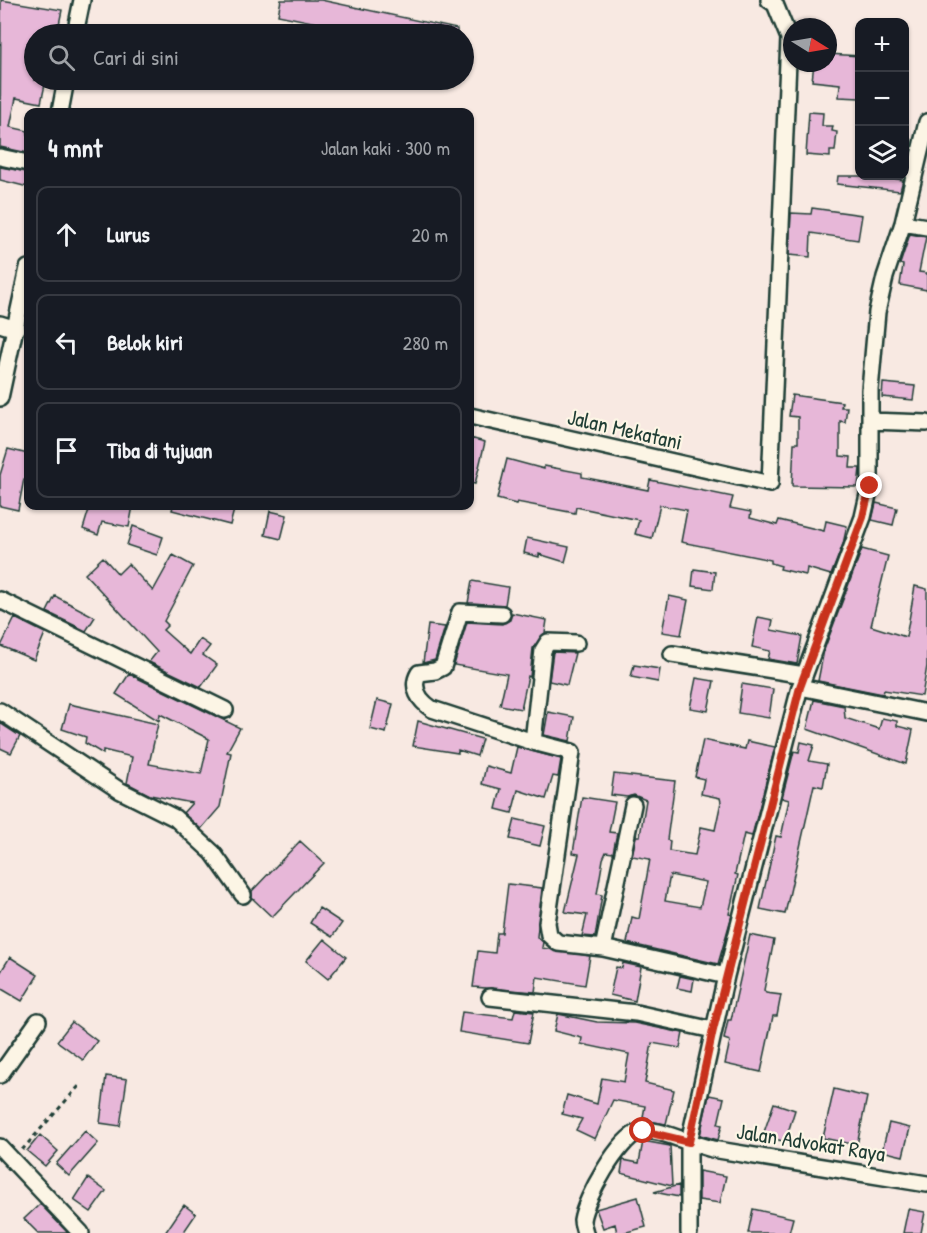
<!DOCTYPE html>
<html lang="id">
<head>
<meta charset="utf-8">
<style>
  body { margin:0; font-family:"Patrick Hand",sans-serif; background:#20242c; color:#f1f3f6 }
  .controls { position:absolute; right:18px; top:18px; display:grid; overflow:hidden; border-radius:12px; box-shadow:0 2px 4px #0004 }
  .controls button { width:54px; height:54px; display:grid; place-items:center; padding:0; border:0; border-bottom:2px solid #363941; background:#171b24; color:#f1f3f6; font:30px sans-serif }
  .compass { position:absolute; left:783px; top:18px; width:54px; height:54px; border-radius:50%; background:#171b24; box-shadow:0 2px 4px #0004; rotate:101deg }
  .stop { position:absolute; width:18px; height:18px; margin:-14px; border:4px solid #c8321e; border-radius:50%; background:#fff }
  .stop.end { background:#c8321e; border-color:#fff; box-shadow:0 2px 6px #0008 }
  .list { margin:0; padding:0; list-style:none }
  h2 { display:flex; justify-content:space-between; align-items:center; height:78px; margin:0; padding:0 24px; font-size:26px }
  h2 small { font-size:20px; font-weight:400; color:#9ea1a6 }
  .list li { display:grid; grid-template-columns:39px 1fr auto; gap:18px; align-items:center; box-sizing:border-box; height:96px; margin:0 12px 12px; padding:0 12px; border:2px solid #363941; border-radius:12px }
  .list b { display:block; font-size:22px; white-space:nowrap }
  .list em { font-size:20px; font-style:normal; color:#9ea1a6 }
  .icon { flex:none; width:33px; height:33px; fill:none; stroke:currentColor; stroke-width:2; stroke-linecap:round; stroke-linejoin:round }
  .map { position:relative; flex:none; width:927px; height:1233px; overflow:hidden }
  .search { position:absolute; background:#171b24; box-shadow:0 2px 4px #0004; left:24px; top:24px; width:450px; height:66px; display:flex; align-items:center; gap:15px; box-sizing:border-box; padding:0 21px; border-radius:33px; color:#9ea1a6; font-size:22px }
  .panel { position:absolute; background:#171b24; box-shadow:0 2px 4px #0004; left:24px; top:108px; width:450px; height:402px; border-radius:12px }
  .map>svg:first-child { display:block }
  .building { fill:#e7b7d8; stroke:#1f3d34; stroke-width:1.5; fill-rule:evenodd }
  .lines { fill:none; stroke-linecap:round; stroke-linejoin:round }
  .minor-casing { stroke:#1f3d34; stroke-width:20 }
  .path { stroke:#1f3d34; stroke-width:3; stroke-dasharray:4.5 4.5; stroke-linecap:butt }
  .minor { stroke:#fcf5e5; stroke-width:15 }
  .route { stroke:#c8321e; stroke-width:8 }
  .labels { text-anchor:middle; stroke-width:4.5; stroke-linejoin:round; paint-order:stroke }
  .street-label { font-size:22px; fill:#1f3d34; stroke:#fcf5e5 }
</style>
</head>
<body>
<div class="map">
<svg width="927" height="1233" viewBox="0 0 927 1233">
  <rect width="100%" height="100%" fill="#f8e9e2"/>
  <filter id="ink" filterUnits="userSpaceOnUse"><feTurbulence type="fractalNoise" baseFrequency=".0167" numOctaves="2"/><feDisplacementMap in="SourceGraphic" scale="12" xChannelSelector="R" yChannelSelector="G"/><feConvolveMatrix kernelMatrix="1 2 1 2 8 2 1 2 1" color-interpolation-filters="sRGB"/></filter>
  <g filter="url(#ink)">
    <path class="building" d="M 1,0 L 62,10 L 57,34 L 34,34 L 34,80 L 46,80 L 41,103 L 16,98 L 10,127 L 28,131 L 28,153 L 0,147 Z
      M 281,0 L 321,0 L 457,29 L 457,34 L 370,34 L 278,15 Z
      M 828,54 L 860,56 L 860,98 L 839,97 L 840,84 L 812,81 L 814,63 L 828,63 Z
      M 809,112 L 823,113 L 822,126 L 833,126 L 832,131 L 837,132 L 835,151 L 830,151 L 830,157 L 806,155 Z
      M 0,167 L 28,172 L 28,187 L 0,180 Z
      M 838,176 L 897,176 L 896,179 L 903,180 L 900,191 L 837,184 Z
      M 812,208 L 862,215 L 858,240 L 811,233 L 810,257 L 789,255 L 791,213 L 811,214 Z
      M 910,234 L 926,237 L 919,272 L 927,273 L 927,290 L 900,285 L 903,265 L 900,264 Z
      M 883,383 L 915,386 L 913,400 L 882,397 Z
      M 792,395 L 842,402 L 841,407 L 847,407 L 845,422 L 840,421 L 840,456 L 851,457 L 850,468 L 860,468 L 858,487 L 792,486 L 794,443 L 798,443 L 798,417 L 789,416 Z
      M 470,438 L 485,442 L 475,484 L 470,483 Z
      M 8,449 L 28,454 L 28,479 L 24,479 L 18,510 L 0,506 L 0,475 Z
      M 507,459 L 544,469 L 544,466 L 582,473 L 582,477 L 648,490 L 650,480 L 733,497 L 730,508 L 751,512 L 750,518 L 777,525 L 779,520 L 824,531 L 826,521 L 847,526 L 843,544 L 831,575 L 807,568 L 806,575 L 780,569 L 781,566 L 771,563 L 771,560 L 681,542 L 687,510 L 660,505 L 652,538 L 635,534 L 639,520 L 576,507 L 575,513 L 517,502 L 516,504 L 497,499 Z
      M 876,503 L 897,508 L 893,525 L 872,520 Z
      M 90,506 L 133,506 L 129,527 L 102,522 L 98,535 L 83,529 Z
      M 173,506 L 235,506 L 230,525 L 172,510 Z
      M 270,511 L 287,515 L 281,539 L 265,535 Z
      M 133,526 L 163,537 L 157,555 L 127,545 Z
      M 527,538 L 569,547 L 565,562 L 539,554 L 539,557 L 524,553 Z
      M 862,549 L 888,556 L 871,626 L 906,637 L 915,586 L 927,589 L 927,666 L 922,696 L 884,690 L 883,694 L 818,681 L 824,650 Z
      M 173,555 L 193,566 L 164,621 L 168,625 L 163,630 L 190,654 L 200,639 L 210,646 L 203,655 L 217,665 L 201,687 L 149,662 L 157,652 L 85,574 L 103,557 L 118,574 L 128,564 L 153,591 Z
      M 694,569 L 715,572 L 713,589 L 692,586 Z
      M 472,581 L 508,587 L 505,605 L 468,603 Z
      M 55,596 L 95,617 L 86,631 L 47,612 Z
      M 669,596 L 688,600 L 681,635 L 662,632 Z
      M 512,613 L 547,620 L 545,633 L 533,648 L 530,677 L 528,676 L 521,709 L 500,705 L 507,674 L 454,665 L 467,622 L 502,624 L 510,620 Z
      M 758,617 L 773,620 L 771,630 L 802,636 L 797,664 L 768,659 L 770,651 L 752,647 Z
      M 15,618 L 45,633 L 34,660 L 1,646 Z
      M 428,625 L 445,627 L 435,660 L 423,663 Z
      M 553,652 L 575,653 L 567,685 L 549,681 Z
      M 634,665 L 660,669 L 658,682 L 631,677 Z
      M 129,674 L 240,728 L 227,752 L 231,753 L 220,807 L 201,829 L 183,813 L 192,803 L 150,795 L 127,783 L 132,757 L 103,750 L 103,754 L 85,743 L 86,737 L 62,729 L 69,704 L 158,724 L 149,764 L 201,774 L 209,739 L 160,714 L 159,721 L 116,694 Z
      M 696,678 L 714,681 L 708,711 L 690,708 Z
      M 742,684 L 773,689 L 769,718 L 738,713 Z
      M 377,700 L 393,704 L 386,733 L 370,729 Z
      M 814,700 L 844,706 L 845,718 L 879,729 L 882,718 L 897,721 L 897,726 L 913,730 L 906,764 L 807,729 Z
      M 548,712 L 574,717 L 570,741 L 544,735 Z
      M 418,721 L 482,739 L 477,756 L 458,750 L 458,753 L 413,746 Z
      M 0,723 L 20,736 L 11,753 L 0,748 Z
      M 703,740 L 745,749 L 747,741 L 775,747 L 752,836 L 744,834 L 735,874 L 738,875 L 729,914 L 732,915 L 718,964 L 627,943 L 632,917 L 639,919 L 650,859 L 632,856 L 636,836 L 640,836 L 646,800 L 634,795 L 627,797 L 611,795 L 614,774 L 675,781 L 667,840 L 670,841 L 669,851 L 695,855 L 701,827 L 715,830 L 721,802 L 720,798 L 701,794 L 704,779 L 695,777 ZM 670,875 L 706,882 L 700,907 L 665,901 Z
      M 801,742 L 814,745 L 809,761 L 827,764 L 823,787 L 814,785 L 785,914 L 760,909 L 776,836 L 781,837 L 789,800 L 782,798 L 794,751 L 799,752 Z
      M 517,747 L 561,759 L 558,777 L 553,776 L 546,799 L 518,790 L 512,813 L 496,809 L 501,789 L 482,784 L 486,766 L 511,773 Z
      M 582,797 L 615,802 L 609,832 L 617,833 L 613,853 L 606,852 L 603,859 L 597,894 L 602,895 L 595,937 L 582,936 L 587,915 L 565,912 L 579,854 L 573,853 Z
      M 515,819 L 545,826 L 540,846 L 510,839 Z
      M 300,841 L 324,863 L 272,917 L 252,898 L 252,891 Z
      M 508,884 L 542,888 L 537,937 L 543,942 L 542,948 L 590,956 L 585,985 L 537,977 L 535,992 L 473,987 L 478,951 L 495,953 L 497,933 L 502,933 Z
      M 319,908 L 342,923 L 332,937 L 310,923 Z
      M 750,935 L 774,940 L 764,990 L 766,993 L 781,995 L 777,1016 L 773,1016 L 761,1072 L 725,1064 L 730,1041 L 724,1039 L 728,1020 L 731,1020 Z
      M 324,939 L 346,957 L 328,979 L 306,961 Z
      M 10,957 L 38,975 L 22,1001 L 0,988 L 0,973 Z
      M 623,963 L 641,967 L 635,1001 L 610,995 L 616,967 L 622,968 Z
      M 680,976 L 694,979 L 692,991 L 677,988 Z
      M 515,1010 L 534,1012 L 528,1043 L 459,1032 L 462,1012 L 513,1018 Z
      M 558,1014 L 597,1022 L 634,1023 L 683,1033 L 680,1048 L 652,1043 L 645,1083 L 674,1090 L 666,1124 L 648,1121 L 648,1118 L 643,1117 L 645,1106 L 613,1100 L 595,1139 L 576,1130 L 582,1119 L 562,1114 L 567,1095 L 597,1104 L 602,1078 L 624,1082 L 629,1054 L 581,1044 L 582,1038 L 554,1031 Z
      M 72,1022 L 97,1041 L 83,1060 L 57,1041 Z
      M 106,1076 L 127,1079 L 120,1126 L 100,1123 Z
      M 834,1089 L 867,1097 L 857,1145 L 823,1138 Z
      M 709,1095 L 724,1098 L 718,1124 L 722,1125 L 718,1140 L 700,1135 Z
      M 774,1103 L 795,1110 L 785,1142 L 763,1135 Z
      M 889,1123 L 910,1128 L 903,1156 L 882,1151 Z
      M 85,1131 L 98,1143 L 69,1176 L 56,1164 Z
      M 40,1135 L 58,1151 L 45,1166 L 27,1151 Z
      M 643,1141 L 670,1146 L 672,1186 L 621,1173 L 623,1160 L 639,1163 Z
      M 699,1171 L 726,1176 L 720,1203 L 699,1200 Z
      M 88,1178 L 106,1191 L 91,1212 L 74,1200 Z
      M 679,1185 L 679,1197 L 654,1192 Z
      M 638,1197 L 646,1227 L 623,1233 L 617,1233 L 615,1224 L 603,1228 L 596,1209 Z
      M 40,1204 L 68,1233 L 38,1233 L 24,1219 Z
      M 184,1205 L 196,1214 L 183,1233 L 165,1233 Z
      M 753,1209 L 793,1218 L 789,1233 L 748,1233 Z
      M 908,1209 L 925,1212 L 921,1233 L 903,1233 Z"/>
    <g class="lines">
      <g class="minor-casing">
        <path id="minor" d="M 75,34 L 82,0
          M 60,112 L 66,80
          M 927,122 L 903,223 L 885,277 L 877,312 L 870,390 L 870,486 L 863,517 L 800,687 L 726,976 L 689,1142 L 712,1149 L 927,1184
          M 0,157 L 28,163
          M 903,223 L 927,227
          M 0,324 L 16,329
          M 0,398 L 28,268
          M 470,416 L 770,484 L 789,38 L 775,4 L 769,0
          M 870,421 L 927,423
          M 0,600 L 225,710
          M 502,614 L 460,612 L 443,667 L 435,671 L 419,673 C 410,688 420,701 432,709 L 533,742
          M 576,643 L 548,642 L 543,650 L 533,742 L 572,752 L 547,923 L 549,935 L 558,943 L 603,948 L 726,976
          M 672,654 L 804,675
          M 800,687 L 927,713
          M 0,711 L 119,790 L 175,818 L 213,853 L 243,895
          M 603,948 L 633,805
          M 490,997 L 636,1013 L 713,1030
          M 0,1075 L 38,1021
          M 0,1147 L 81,1233
          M 585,1233 C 584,1228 582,1224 582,1220 C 585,1199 619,1138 639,1132 C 654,1127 675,1138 689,1142 L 689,1233"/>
      </g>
      <path class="path" d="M 22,1150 L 79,1086"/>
      <use href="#minor" class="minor"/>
    </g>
  </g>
  <g class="lines" filter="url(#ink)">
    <path class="route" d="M 643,1131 L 689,1142 L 713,1030 L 800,687 L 863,517 L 870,486"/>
  </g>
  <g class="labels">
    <g class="street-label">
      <text transform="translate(625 429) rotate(13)" y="8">Jalan Mekatani</text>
      <text transform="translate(811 1142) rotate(9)" y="8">Jalan Advokat Raya</text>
    </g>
  </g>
</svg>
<div class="controls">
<button>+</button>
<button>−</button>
<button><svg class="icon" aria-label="layers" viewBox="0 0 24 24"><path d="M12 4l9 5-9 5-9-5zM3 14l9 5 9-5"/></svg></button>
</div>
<svg class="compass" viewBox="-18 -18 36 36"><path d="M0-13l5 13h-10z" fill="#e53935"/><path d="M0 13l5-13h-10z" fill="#9ea1a6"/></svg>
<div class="stop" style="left:643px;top:1131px"></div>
<div class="stop end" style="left:870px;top:486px"></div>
<div class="search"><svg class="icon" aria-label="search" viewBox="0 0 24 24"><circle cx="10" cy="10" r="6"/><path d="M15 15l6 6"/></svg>Cari di sini</div>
<section class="panel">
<h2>4 mnt<small>Jalan kaki · 300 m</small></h2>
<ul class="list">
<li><svg class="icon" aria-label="ahead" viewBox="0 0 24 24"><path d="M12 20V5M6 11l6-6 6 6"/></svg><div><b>Lurus</b></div><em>20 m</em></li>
<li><svg class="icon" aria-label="left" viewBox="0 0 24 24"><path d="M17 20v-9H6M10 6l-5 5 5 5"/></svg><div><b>Belok kiri</b></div><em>280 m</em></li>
<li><svg class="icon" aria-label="arrive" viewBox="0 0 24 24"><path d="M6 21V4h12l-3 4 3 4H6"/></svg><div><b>Tiba di tujuan</b></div></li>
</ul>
</section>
</div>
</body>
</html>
